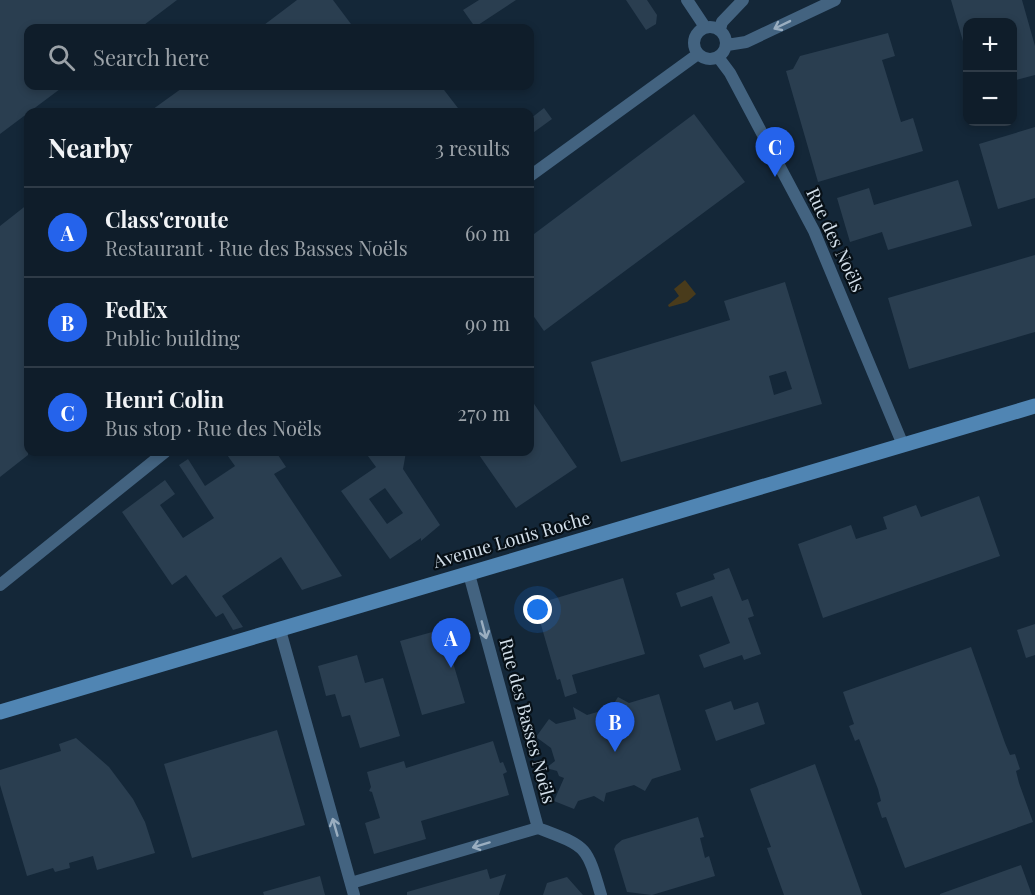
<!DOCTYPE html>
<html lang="en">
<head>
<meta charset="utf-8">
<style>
  body { margin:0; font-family:"Playfair Display",serif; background:#1d2a36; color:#f1f3f6 }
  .controls { position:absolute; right:18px; top:18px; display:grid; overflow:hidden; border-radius:12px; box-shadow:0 3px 9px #0003 }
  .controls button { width:54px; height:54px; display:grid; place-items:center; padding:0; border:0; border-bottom:2px solid #2f3b47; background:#0f1d2a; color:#f1f3f6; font:30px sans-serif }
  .you { position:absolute; left:538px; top:610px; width:21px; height:21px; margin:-15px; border:4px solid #fff; border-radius:50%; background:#1a73e8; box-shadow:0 0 0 9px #1a73e833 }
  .badge { display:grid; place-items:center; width:39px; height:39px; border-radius:50%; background:#2563eb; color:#fff; font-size:20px; font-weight:700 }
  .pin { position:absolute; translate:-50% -50px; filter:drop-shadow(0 2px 3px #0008) }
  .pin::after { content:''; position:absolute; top:32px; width:21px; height:18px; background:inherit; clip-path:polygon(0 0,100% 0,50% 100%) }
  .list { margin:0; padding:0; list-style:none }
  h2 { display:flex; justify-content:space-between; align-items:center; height:78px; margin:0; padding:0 24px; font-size:26px }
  h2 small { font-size:20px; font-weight:400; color:#9ba2a8 }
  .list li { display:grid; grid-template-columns:39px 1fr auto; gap:18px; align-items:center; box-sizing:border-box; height:90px; padding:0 24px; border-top:2px solid #2f3b47 }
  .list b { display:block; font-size:22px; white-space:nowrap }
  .list p { margin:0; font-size:20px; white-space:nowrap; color:#9ba2a8 }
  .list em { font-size:20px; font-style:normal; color:#9ba2a8 }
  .icon { flex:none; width:33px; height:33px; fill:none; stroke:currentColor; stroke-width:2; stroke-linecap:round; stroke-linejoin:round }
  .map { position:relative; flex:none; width:1035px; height:895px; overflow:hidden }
  .search { position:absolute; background:#0f1d2a; box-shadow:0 3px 9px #0003; left:24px; top:24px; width:510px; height:66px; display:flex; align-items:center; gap:15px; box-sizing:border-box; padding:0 21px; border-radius:12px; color:#9ba2a8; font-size:22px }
  .panel { position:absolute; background:#0f1d2a; box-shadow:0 3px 9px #0003; left:24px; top:108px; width:510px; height:348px; border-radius:12px }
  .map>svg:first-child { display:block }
  .green { fill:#493b1b }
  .building { fill:#2a3e50; fill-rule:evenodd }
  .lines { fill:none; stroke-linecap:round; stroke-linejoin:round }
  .street { stroke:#436380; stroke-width:12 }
  .secondary { stroke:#5085b3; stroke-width:15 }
  .oneway { stroke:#9aaec0 }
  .labels { text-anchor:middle; stroke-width:4.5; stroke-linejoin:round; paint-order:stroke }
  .street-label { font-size:18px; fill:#d4e0eb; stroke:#071017 }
</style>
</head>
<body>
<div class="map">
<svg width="1035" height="895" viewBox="0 0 1035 895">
  <rect width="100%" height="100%" fill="#142738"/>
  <path class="green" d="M 685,280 L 696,294 L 687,302 L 669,307 L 668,305 L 679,296 L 674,289 Z"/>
  <path class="building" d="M 0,0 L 177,0 L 140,28 L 28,28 L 28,86 L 64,86 L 0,134 Z
    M 297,0 L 333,0 L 354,28 L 260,28 Z
    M 479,0 L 516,0 L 475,27 L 463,10 Z
    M 626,0 L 647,0 L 657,15 L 656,24 L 646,30 Z
    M 951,0 L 1022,0 L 1035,46 L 1035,75 L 1012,81 L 1012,22 L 968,22 L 968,48 L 965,48 Z
    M 888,33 L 895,56 L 882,60 L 901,122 L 913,118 L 923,151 L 818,182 L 786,71 L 793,69 L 800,56 Z
    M 185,86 L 441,86 L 461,112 L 149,112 Z
    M 544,108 L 552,119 L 530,135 L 530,119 Z
    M 694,114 L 745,182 L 544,331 L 530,311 L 530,237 Z
    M 1035,127 L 1035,198 L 998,209 L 979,144 Z
    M 958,180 L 972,226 L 888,250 L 882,232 L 850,242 L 837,198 L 869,188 L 874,205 Z
    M 28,204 L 28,455 L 0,477 L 0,226 Z
    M 1035,255 L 1035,332 L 909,369 L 888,298 Z
    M 785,282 L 822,404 L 621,462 L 591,362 L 730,320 L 724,301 ZM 786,371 L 792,389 L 774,395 L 769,376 Z
    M 530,398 L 577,467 L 516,508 L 477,452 L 530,452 Z
    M 225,452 L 276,452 L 286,467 L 274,474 L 342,576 L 302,590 L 281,557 L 222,596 L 243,627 L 233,630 L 223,613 L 216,617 L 186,575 L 172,585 L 122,512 L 165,480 L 175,494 L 160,505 L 183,538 L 214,518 L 179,465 L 188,459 L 205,486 L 235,466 Z
    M 365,452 L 406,452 L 403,469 L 440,525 L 421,541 L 421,538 L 390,559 L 341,491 L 376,467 ZM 385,488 L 403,513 L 387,524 L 369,499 Z
    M 979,496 L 1000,556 L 823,618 L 798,544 L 851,525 L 856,539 L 887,529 L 883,517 L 916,505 L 921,517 Z
    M 729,568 L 742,601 L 748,599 L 754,616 L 748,618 L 761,654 L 744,660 L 742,655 L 704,668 L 699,655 L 730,643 L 712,596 L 681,607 L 676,593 L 715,579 L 713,574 Z
    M 623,578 L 645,654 L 572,675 L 577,693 L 565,697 L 560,679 L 557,680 L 537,611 L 543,602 Z
    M 1035,624 L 1035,655 L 1026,658 L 1017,630 Z
    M 443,629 L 465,703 L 422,715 L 400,641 Z
    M 971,647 L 1005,743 L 1010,755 L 1015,754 L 1020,769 L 1016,771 L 1019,783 L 1033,822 L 905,868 L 886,817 L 882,818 L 877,803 L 881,801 L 878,789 L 859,739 L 855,741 L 849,726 L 854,724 L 843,692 Z
    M 357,655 L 365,683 L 383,678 L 400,736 L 360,748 L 350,715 L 342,717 L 335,694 L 326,696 L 318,666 Z
    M 659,694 L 681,770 L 652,779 L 645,791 L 634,785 L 606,793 L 604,802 L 594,796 L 578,801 L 574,809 L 554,801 L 564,778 L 559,776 L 557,771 L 546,768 L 555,761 L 551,748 L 536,737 L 549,719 L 556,724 L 576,719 L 573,707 L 587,715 L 611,708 L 618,697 L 629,703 Z
    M 731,701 L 734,710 L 758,702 L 765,724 L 716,741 L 705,710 Z
    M 277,730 L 305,825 L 192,858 L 164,764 Z
    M 76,738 L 109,767 L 133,799 L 145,822 L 155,853 L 97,870 L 93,856 L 69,863 L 70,868 L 55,872 L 53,868 L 27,876 L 0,785 L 0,770 L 61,751 L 59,744 Z
    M 493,741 L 500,763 L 503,762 L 507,772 L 503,774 L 509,795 L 421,821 L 426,839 L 374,854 L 365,823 L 380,818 L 372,792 L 369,791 L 371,787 L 367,772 L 404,761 L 406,768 Z
    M 815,764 L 862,895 L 784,895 L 767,848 L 771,847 L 750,789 Z
    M 698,817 L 704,837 L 700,838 L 705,858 L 709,856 L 715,876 L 652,895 L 627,892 L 614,849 L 616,845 L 622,840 Z
    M 1021,865 L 1032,895 L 940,895 L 940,894 Z
    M 487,869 L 490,879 L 506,874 L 499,895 L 407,895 L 407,892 Z
    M 320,876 L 325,895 L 264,895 L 263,892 Z
    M 567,877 L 583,895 L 543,895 L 547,883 Z"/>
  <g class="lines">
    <path class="street" d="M 687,0 L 705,27
      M694 43a16 16 0 1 1 32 0a16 16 0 1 1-32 0Z
      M 720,29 L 722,22 L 743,0
      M 727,45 L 746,42 L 835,0
      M 718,57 L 730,73 L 814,231 L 903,445
      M 530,176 L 698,54
      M 469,574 L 538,828
      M 0,585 L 165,452
      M 280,630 L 354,895
      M 538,828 C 587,847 586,844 601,895
      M 351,883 L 538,828"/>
    <path class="secondary" d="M 0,712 L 1035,406"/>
  </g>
  <defs><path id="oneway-shaft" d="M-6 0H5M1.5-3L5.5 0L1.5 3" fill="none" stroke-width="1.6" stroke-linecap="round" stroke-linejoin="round" transform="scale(1.5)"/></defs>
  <g class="oneway">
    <use href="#oneway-shaft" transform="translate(782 25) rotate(154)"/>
    <use href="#oneway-shaft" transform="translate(484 630) rotate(75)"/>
    <use href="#oneway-shaft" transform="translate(335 827) rotate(-106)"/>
    <use href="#oneway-shaft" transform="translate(481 845) rotate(163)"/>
  </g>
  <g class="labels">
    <g class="street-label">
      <text transform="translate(835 240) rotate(65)" y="6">Rue des Noëls</text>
      <text transform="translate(512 540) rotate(-16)" y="6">Avenue Louis Roche</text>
      <text transform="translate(527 721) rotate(75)" y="6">Rue des Basses Noëls</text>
    </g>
  </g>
</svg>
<div class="controls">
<button>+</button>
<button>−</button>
</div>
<div class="you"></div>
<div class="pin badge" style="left:451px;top:668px">A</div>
<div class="pin badge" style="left:615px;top:752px">B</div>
<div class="pin badge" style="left:775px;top:177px">C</div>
<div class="search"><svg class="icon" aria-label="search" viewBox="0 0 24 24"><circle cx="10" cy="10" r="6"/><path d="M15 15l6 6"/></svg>Search here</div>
<section class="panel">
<h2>Nearby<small>3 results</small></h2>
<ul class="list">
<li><span class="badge">A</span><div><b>Class'croute</b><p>Restaurant · Rue des Basses Noëls</p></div><em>60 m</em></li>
<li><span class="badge">B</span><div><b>FedEx</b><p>Public building</p></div><em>90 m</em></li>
<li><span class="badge">C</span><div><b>Henri Colin</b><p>Bus stop · Rue des Noëls</p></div><em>270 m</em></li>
</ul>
</section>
</div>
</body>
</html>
